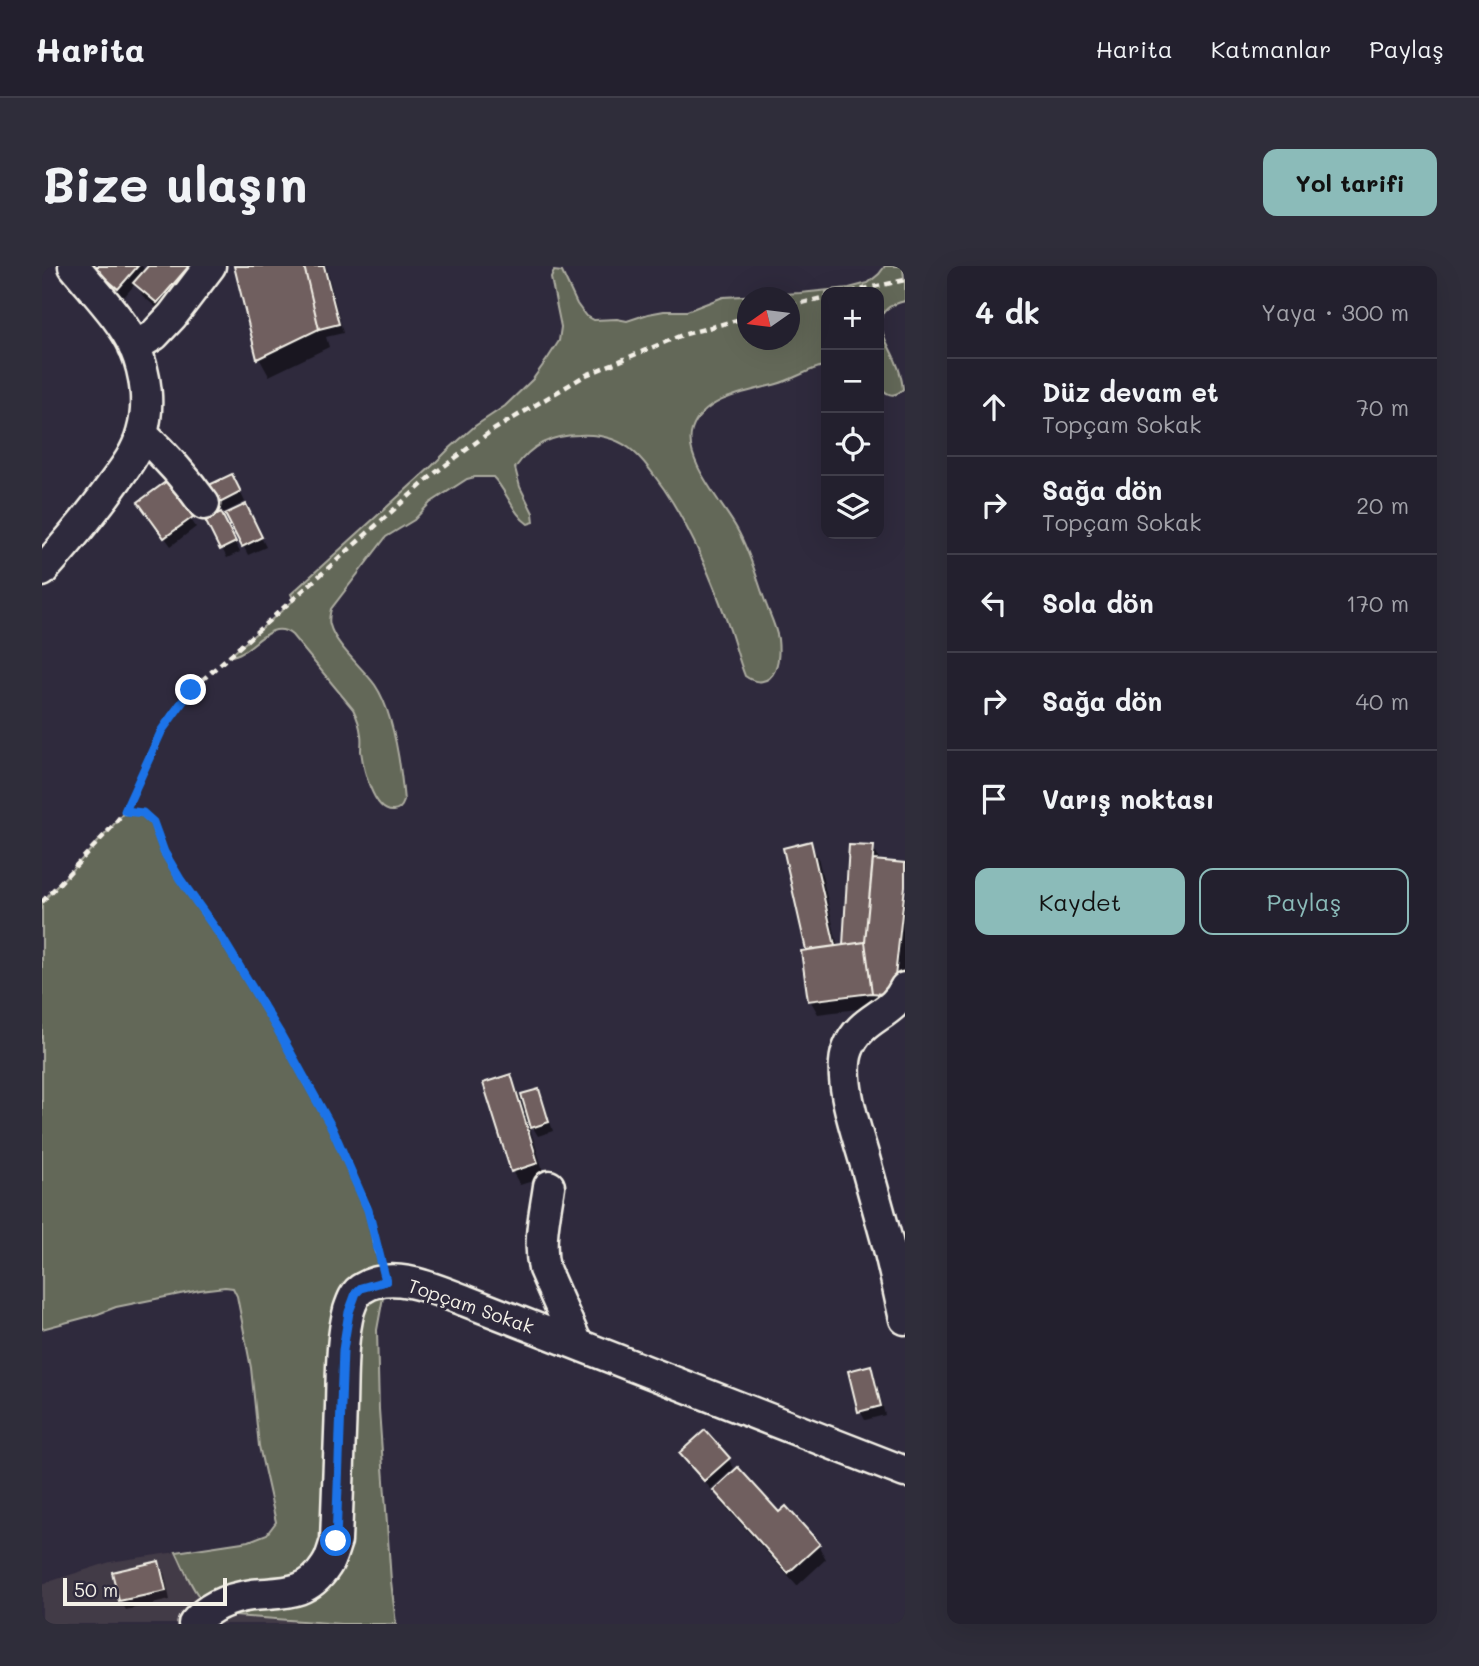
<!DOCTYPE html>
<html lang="tr">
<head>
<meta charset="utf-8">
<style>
  body { margin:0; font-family:Mali,sans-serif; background:#2f2d3a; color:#f1f3f6 }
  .controls { position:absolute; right:21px; top:21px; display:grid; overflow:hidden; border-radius:14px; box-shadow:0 7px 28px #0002 }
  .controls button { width:63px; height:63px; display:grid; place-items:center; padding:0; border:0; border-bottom:2px solid #403e4a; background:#23202e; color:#f1f3f6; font:35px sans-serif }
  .compass { position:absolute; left:695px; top:21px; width:63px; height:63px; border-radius:50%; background:#23202e; box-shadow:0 7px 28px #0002; rotate:256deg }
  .scale { position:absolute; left:21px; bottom:18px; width:164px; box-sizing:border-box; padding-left:7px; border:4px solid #f4f1e8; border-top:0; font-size:19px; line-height:24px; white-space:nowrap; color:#f4f1e8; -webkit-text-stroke:5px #2f2a3d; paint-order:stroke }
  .stop { position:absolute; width:21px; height:21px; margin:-16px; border:5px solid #1a73e8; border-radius:50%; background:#fff }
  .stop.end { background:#1a73e8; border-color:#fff; box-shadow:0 2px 7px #0008 }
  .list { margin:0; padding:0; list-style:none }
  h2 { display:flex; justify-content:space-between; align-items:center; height:91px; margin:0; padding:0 28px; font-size:30px }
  h2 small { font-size:23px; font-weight:400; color:#a3a3aa }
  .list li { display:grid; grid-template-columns:46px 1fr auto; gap:21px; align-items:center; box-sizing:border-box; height:98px; padding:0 28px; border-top:2px solid #403e4a }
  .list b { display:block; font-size:26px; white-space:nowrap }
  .list p { margin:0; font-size:23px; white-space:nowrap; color:#a3a3aa }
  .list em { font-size:23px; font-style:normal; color:#a3a3aa }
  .actions { display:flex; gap:14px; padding:21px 28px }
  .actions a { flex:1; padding:16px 0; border:2px solid #8bbbb9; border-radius:14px; text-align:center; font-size:24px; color:#8bbbb9 }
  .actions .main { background:#8bbbb9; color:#111 }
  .icon { flex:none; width:38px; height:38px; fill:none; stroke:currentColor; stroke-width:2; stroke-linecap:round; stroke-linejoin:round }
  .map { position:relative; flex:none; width:863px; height:1358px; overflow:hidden; border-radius:14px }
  header { display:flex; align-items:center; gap:42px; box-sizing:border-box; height:98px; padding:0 35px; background:#23202e; border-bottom:2px solid #403e4a }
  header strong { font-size:33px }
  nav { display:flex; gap:38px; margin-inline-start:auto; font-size:24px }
  .intro { display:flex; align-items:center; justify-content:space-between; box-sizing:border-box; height:168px; padding:0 42px }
  h1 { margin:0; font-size:49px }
  .button { padding:18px 32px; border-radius:14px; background:#8bbbb9; color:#111; font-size:24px; font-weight:700 }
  main { display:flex; gap:42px; padding:0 42px }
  aside { flex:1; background:#23202e; border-radius:14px; box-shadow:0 7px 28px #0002 }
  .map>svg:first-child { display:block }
  .built { fill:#423a47 }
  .green { fill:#646759; stroke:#acaca0; stroke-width:2; fill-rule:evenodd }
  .shadow { fill:#0007 }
  .building { fill:#705e5e; stroke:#f4f1e8; stroke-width:2 }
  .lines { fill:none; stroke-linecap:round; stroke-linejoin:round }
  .minor-casing { stroke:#f4f1e8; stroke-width:35 }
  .path { stroke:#f4f1e8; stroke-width:4.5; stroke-dasharray:7 5; stroke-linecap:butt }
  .minor { stroke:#2f2a3d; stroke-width:30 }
  .route { stroke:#1a73e8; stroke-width:9 }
  .labels { text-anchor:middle; stroke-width:6; stroke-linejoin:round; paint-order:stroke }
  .street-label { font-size:19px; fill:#f4f1e8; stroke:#2f2a3d }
</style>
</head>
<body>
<header>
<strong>Harita</strong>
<nav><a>Harita</a><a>Katmanlar</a><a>Paylaş</a></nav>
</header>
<div class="intro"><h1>Bize ulaşın</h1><a class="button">Yol tarifi</a></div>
<main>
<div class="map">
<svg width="863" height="1358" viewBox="0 0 863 1358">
  <rect width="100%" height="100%" fill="#2f2a3d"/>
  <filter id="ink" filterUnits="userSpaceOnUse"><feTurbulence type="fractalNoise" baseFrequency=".0143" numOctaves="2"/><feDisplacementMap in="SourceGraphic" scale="14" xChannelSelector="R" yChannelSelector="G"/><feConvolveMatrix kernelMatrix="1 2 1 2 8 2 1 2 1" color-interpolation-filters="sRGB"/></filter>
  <g filter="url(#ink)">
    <path class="built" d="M 134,1286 L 155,1329 L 180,1349 L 299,1358 L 0,1358 L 0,1318 L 68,1296 Z"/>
    <path class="green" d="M 843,0 L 861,0 L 862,14 L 863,14 L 863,35 C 820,45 845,73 854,96 C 858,105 860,114 861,123 C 852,133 843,129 837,118 L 837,26 L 784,26 L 784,99 C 767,103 752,113 735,118 C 706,126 661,131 650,164 C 640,193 682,239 695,263 C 708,286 715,313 724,338 C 728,349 734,361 736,373 C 737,382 737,395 733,404 C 727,418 714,418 703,410 C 697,395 693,379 688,364 C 671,315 651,266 622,223 C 613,211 604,196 592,186 C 576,172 557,168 537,169 C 509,169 489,179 473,202 L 478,221 L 491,247 L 492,256 L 486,258 C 471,248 465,225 451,211 L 433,211 L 425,213 L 388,237 L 372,254 L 344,271 L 289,343 C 288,348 286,353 288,359 C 293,379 321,402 333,419 C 352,447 359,502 362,535 C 360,541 357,545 351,545 C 331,546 321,501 319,485 C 319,480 320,474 319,469 C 318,459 315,451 311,443 L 250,369 C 227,350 210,389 188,390 L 252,334 L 249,328 L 390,200 L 407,183 L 433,160 L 463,140 L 491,113 L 506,92 L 517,75 L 519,61 L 509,12 L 512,5 L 520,6 L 535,38 L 543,49 L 552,54 L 575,53 L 585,55 L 606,48 L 622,45 L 645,45 L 681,31 L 758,27 L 807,22 L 826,17 L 837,8 ZM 706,32 L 748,32 L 748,74 L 706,74 Z
      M 83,545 L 101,547 L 111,556 L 122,586 L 138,613 L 180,672 L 237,766 L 290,862 L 326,944 L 344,1015 L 335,1064 L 337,1143 L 349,1315 L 354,1358 L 299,1358 L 180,1349 C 153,1337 146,1310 134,1286 L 207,1275 L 225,1268 L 234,1256 L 217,1180 L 209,1102 L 195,1030 L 191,1022 L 183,1021 L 158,1024 L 74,1041 L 56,1048 L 0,1063 L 0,636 L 68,563 Z"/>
    <path class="shadow" d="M 56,0 L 100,0 L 103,5 L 108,0 L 166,0 L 123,49 L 101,30 L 94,17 L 82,31 L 59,11 L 54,2 Z
      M 194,0 L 284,0 L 301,67 L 284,71 L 287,81 L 227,110 L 217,92 Z
      M 125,218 L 154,261 L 129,280 L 104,245 Z
      M 195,219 L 203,236 L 181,247 L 176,238 Z
      M 186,249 L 208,249 L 224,281 L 206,289 Z
      M 165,254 L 183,257 L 198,286 L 185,292 Z
      M 768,577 L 776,591 L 796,682 L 803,681 L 809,580 L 831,582 L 839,596 L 863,599 L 863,698 L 858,742 L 839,740 L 776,748 L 768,734 L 766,686 L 743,583 Z
      M 468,810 L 478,830 L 496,825 L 501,834 L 511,865 L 496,870 L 487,855 L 486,856 L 503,911 L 478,919 L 470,905 Z
      M 828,1101 L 833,1110 L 843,1149 L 823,1154 L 818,1145 Z
      M 640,1187 L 686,1193 L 692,1202 L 669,1223 L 645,1196 Z
      M 673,1225 L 737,1249 L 776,1279 L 784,1293 L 755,1320 L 681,1238 Z
      M 116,1297 L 122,1306 L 128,1334 L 84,1344 L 79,1335 L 73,1308 Z"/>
    <path class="building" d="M 53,0 L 96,0 L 76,23 L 52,2 Z
      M 106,0 L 147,0 L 115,37 L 91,17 Z
      M 192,0 L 262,0 L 277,63 L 215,93 Z
      M 262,0 L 282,0 L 297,58 L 277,63 Z
      M 190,208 L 199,226 L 174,239 L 165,220 Z
      M 125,215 L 151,251 L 122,272 L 96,236 Z
      M 204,238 L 220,271 L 200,281 L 183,248 Z
      M 179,246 L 194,276 L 178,284 L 163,254 Z
      M 769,575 L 793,680 L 764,684 L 741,582 Z
      M 807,579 L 832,580 L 823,676 L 801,679 Z
      M 831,594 L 863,597 L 863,620 L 851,729 L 830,727 L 823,676 Z
      M 823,676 L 830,727 L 766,735 L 759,685 Z
      M 469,808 L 496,897 L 469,906 L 441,817 Z
      M 497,823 L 507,856 L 489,862 L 479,828 Z
      M 829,1099 L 839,1140 L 816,1146 L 806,1105 Z
      M 663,1164 L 688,1192 L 662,1215 L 637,1187 Z
      M 696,1201 L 737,1246 L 744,1240 L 778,1278 L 746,1307 L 671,1224 Z
      M 117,1295 L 124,1325 L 77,1335 L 70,1306 Z"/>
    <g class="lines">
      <g class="minor-casing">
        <path id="minor" d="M 92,81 L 112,69 L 130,50 L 168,0
          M 100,168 C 124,190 143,211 162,238
          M 0,305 C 25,277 49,249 71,218 C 83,202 95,186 100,167 C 108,140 104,108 93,82 C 80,53 52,25 32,0
          M 863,722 C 851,750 818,751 806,783 C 795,811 814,864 822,892 C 830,920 837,947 845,975 C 852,1001 857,1027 863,1053
          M 507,920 C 503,948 496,975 502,1003 L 535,1078
          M 152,1358 C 166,1340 188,1332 210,1329 C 240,1326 265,1330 284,1300 C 289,1293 291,1283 294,1275 C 296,1230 297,1185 299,1140 C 300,1108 299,1075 307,1044 C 310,1035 313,1026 321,1022 C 352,1003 394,1024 424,1035 L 863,1206"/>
      </g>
      <path class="path" d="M 808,26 L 863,14
        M 748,40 L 784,31
        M 83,545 L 101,547 L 111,556 L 122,586 L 138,613 L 180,672 L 237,766 L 290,862 L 326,944 L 337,991
        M 0,636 L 68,563 L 83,545 L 120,464 L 149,424 L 393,207 L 448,166 L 544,109 L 640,69 L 706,51"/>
      <use href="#minor" class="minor"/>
    </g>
  </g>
  <g class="lines" filter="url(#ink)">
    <path class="route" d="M 149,424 L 120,464 L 83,545 L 101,547 L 111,556 L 122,586 L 138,613 L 180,672 L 237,766 L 290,862 L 326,944 L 344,1015 L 319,1022 L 314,1027 L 307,1046 L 301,1084 L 294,1275"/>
  </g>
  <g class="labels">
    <g class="street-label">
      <text transform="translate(429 1040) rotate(19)" y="7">Topçam Sokak</text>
    </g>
  </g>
</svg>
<div class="controls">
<button>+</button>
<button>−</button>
<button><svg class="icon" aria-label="locate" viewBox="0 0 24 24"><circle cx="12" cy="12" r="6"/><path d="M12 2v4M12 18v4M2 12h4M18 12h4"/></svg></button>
<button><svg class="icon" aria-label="layers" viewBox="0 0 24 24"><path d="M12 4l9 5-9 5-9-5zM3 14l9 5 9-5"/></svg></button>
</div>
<svg class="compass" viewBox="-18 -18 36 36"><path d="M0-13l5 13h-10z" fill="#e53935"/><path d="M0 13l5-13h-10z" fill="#a3a3aa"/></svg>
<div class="scale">50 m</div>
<div class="stop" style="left:294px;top:1275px"></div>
<div class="stop end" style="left:149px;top:424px"></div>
</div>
<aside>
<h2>4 dk<small>Yaya · 300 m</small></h2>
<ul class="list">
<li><svg class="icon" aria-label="ahead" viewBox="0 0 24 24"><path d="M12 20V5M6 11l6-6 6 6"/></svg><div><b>Düz devam et</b><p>Topçam Sokak</p></div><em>70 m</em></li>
<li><svg class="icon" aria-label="right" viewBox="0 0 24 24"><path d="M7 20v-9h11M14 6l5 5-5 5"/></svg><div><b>Sağa dön</b><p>Topçam Sokak</p></div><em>20 m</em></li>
<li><svg class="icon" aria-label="left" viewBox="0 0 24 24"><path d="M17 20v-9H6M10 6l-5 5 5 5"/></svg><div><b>Sola dön</b></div><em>170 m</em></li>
<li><svg class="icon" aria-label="right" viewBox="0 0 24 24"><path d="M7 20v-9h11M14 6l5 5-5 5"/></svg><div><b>Sağa dön</b></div><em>40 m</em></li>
<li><svg class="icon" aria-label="arrive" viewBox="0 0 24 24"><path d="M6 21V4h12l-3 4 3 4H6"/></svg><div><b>Varış noktası</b></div></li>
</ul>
<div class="actions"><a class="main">Kaydet</a><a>Paylaş</a></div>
</aside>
</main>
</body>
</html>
